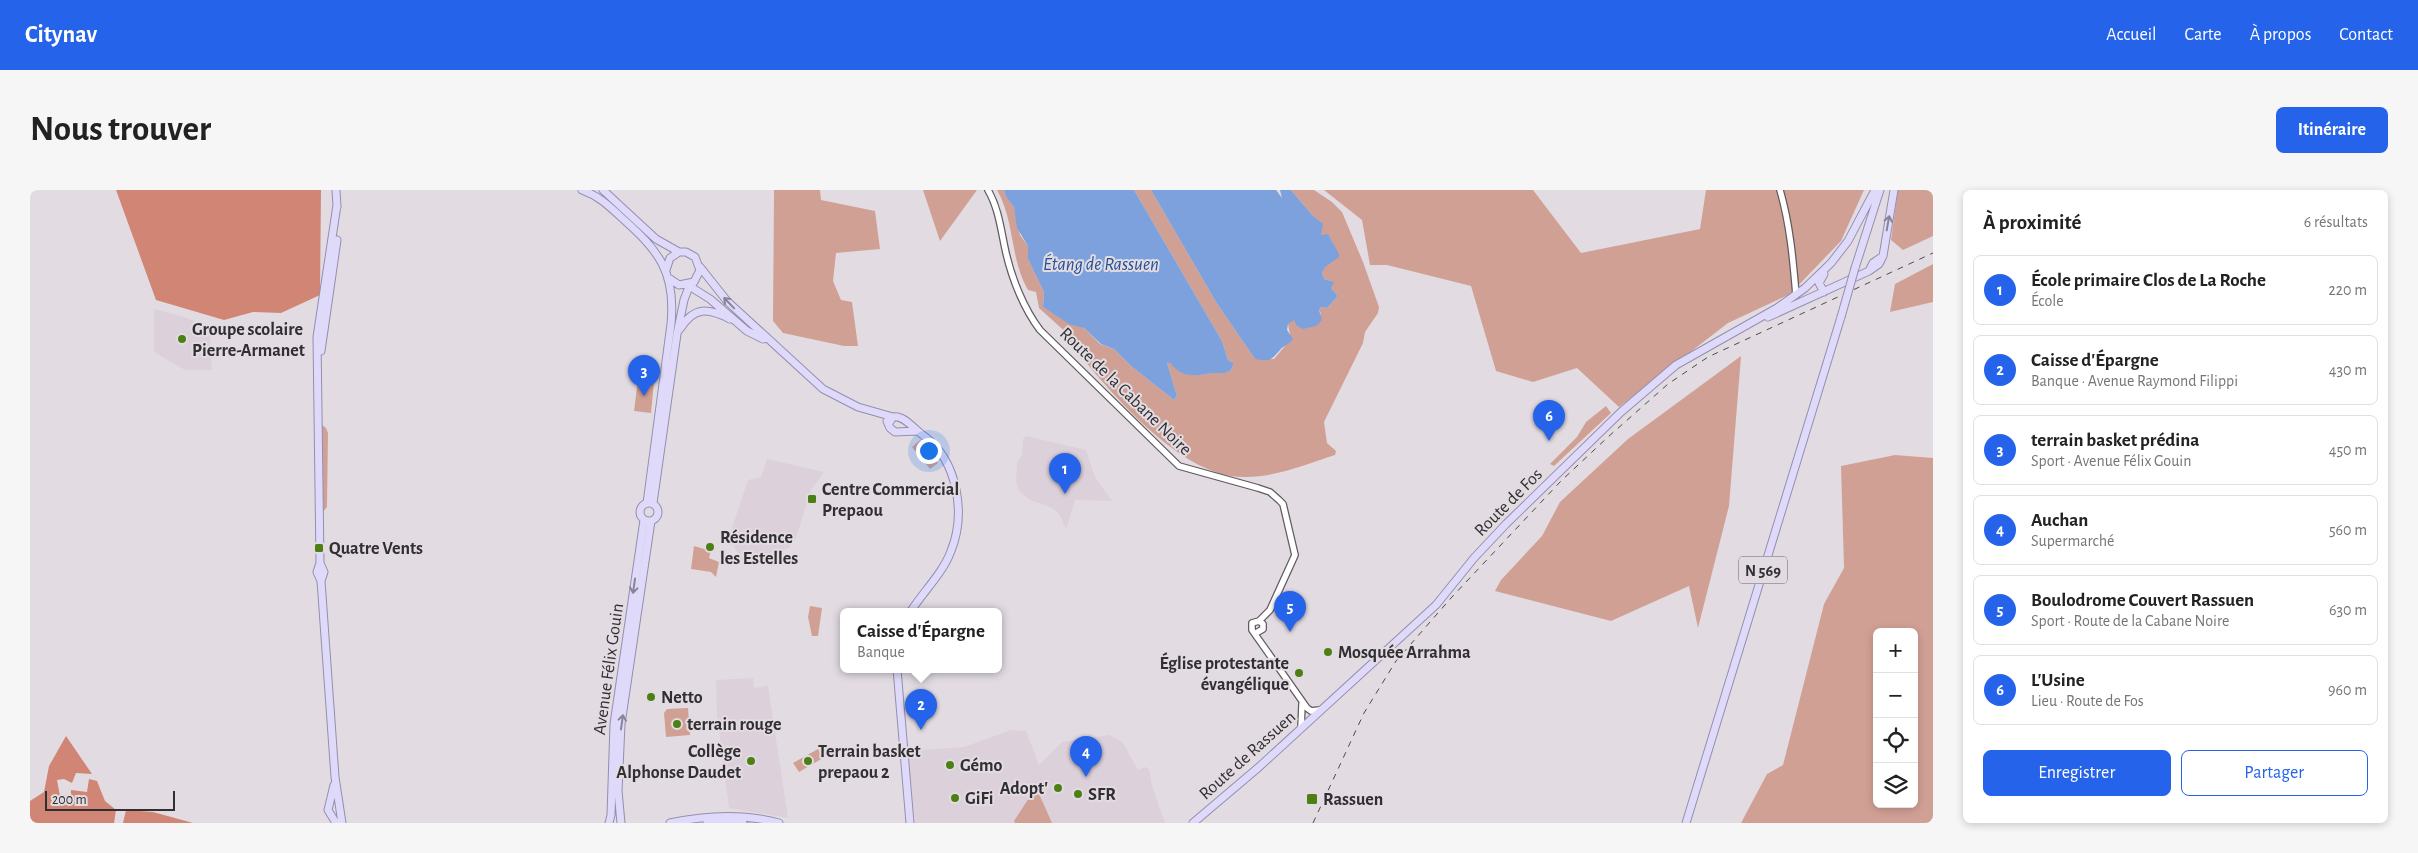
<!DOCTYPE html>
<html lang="fr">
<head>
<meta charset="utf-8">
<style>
  body { margin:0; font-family:"Alegreya Sans",sans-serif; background:#f6f6f6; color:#222 }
  .controls { position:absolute; right:15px; bottom:15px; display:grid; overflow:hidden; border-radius:8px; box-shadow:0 2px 8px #0003 }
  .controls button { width:45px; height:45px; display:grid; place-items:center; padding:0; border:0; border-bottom:1px solid #e0e0e0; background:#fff; color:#222; font:25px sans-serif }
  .scale { position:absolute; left:15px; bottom:12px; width:130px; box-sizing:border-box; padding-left:5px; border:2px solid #312f31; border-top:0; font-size:14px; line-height:18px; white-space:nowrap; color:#312f31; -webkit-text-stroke:4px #e2dce2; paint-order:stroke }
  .you { position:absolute; left:898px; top:260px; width:18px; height:18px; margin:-12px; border:4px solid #fff; border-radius:50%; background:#1a73e8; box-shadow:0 0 0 8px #1a73e833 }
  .badge { display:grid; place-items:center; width:32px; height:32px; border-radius:50%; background:#2563eb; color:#fff; font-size:16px; font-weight:700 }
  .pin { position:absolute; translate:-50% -41px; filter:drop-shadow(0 1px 2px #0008) }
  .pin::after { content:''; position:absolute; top:26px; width:18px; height:15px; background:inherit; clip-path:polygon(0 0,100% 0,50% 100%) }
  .popup { position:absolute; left:810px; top:418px; width:162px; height:65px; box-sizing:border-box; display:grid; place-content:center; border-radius:8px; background:#fff; filter:drop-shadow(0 1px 4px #0005); font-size:16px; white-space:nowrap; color:#767676 }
  .popup b { font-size:19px; color:#222 }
  .popup::after { content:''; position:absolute; left:50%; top:100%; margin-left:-10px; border:10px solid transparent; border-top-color:#fff }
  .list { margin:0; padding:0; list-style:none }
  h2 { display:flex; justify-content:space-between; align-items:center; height:65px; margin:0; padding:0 20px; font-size:21px }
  h2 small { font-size:16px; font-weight:400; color:#767676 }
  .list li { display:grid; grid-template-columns:32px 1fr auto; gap:15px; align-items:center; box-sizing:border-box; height:70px; margin:0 10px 10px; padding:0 10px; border:1px solid #e0e0e0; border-radius:8px }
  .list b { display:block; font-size:19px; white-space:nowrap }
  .list p { margin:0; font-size:16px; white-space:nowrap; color:#767676 }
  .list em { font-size:16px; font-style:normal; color:#767676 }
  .actions { display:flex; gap:10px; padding:15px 20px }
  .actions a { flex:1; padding:11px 0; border:1px solid #2563eb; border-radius:8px; text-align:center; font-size:18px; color:#2563eb }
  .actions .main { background:#2563eb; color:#fff }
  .icon { flex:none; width:28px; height:28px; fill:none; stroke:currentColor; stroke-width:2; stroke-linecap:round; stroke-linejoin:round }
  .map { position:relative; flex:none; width:1903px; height:633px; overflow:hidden; border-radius:8px }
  header { display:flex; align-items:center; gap:30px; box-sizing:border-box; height:70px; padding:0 25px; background:#2563eb; color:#fff }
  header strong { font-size:24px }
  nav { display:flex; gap:28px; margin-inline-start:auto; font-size:18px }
  .intro { display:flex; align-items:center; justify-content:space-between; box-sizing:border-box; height:120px; padding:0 30px }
  h1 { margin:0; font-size:35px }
  .button { padding:12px 22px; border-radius:8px; background:#2563eb; color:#fff; font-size:18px; font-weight:700 }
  main { display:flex; gap:30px; padding:0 30px }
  aside { flex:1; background:#fff; border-radius:8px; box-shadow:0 2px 8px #0003 }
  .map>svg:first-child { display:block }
  .built { fill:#dcd0db }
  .green { fill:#d1a095; fill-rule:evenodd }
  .forest { fill:#d08575 }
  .water { fill:#7ca1dc }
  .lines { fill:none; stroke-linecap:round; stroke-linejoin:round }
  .minor-casing { stroke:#605b60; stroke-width:8 }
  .major-casing { stroke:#948eb0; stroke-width:9 }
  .minor { stroke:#fff; stroke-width:5.5 }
  .major { stroke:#dfdaf9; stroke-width:7 }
  .rail { stroke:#4d4a4d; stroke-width:1; stroke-dasharray:6 6; stroke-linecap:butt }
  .major-bridge-casing { stroke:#948eb0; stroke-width:9; stroke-linecap:butt }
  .major-bridge { stroke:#dfdaf9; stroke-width:7 }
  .oneway { stroke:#888495 }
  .poi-dot { fill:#4c8015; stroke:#e2dce2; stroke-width:2 }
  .labels { text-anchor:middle; stroke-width:4; stroke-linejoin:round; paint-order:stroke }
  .shield { fill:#e2dce2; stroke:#666366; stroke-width:1 }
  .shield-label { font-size:16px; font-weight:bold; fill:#312f31 }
  .poi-label { font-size:18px; font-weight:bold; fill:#312f31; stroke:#e2dce2; text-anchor:start }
  .street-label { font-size:18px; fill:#312f31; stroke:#e2dce2 }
  .water-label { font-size:19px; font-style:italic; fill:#245197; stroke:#e2dce2 }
</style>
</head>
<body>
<header>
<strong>Citynav</strong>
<nav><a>Accueil</a><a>Carte</a><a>À propos</a><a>Contact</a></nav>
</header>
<div class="intro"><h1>Nous trouver</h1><a class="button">Itinéraire</a></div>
<main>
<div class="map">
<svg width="1903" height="633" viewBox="0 0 1903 633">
  <rect width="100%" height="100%" fill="#e2dce2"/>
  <path class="built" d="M 124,119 L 154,127 L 180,137 L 182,180 L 155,180 L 124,162 Z
    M 996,246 L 1056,260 L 1065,287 L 1082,311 L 1045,310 L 1036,339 L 1029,324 L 1022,318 L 1000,310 L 989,301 L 986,291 L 987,272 L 992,266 L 993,249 Z
    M 737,269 L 794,282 L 781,300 L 766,348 L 759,358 L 712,371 L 699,347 L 718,290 L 731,287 Z
    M 723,488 L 724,498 L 738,496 L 758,628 L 699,618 L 687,525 L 686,490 Z
    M 981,540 L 996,541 L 1009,575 L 1032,552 L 1079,545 L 1093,553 L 1108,580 L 1115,577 L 1119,579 L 1122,596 L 1135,633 L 885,633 L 878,561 L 934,557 Z"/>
  <path class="green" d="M 744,0 L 790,0 L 791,10 L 845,21 L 850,59 L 806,63 L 803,91 L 811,110 L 822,112 L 828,156 L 814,156 L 753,143 L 743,131 Z
    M 893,0 L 947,0 L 910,51 Z
    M 967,0 L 974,0 L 976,7 L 984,17 L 990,45 L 998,56 L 998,69 L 1014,102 L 1013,117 L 1031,128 L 1054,138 L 1070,154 L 1084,159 L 1101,176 L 1144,210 L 1147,206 L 1137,173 L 1140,173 C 1155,184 1164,186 1181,183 C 1189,182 1194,183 1201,180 L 1204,173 L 1198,170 L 1192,151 L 1104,0 L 1121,0 L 1186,112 L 1225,169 L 1244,169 L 1255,156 L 1260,145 L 1258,134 L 1264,129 L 1291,124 L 1289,120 L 1291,117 L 1297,118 L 1308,106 L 1301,98 L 1303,92 L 1294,89 L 1292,83 L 1303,53 L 1298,45 L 1291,46 L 1289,33 L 1261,0 L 1284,0 L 1302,12 L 1312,22 L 1333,72 L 1349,117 L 1348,123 L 1335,142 L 1333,153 L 1294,232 L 1297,253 L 1306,261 L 1305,265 C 1277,274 1246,287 1216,287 C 1150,289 1078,199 1039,152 L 1040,146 L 1009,118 L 1006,102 L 998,100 C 980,70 985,31 967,0 Z
    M 1294,0 L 1503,0 L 1551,63 L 1670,39 L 1676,0 L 1834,0 L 1811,51 L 1760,104 L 1698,133 L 1589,217 L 1547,178 L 1503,192 L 1466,181 L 1441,96 L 1357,75 L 1340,75 L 1332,30 Z
    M 1868,0 L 1903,0 L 1903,46 L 1873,60 L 1861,50 Z
    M 1903,74 L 1903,112 L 1860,122 L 1865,94 Z
    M 1711,166 L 1699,316 L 1668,438 L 1659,396 L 1581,431 L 1465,401 L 1471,390 L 1512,346 L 1530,312 L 1598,249 Z
    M 608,189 L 624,192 L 621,223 L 604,221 Z
    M 1576,216 L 1581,223 L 1524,276 L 1520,274 L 1547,247 L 1556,232 Z
    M 291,234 L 296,238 L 298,243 L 297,317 L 292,323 Z
    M 890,250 L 908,273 L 900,279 L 882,257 Z
    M 1865,265 L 1903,268 L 1903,633 L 1711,633 L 1737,584 L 1753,575 L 1794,414 L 1814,378 L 1811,276 ZM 1847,442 L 1884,442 L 1884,614 L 1847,614 Z
    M 664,356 L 681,361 L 679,368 L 689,372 L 686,387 L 681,382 L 661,379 Z
    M 780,416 L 792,418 L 788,446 L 782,446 L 778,427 Z
    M 658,518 L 660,545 L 636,547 L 634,523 L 637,519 Z
    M 788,559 L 793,568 L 769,582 L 763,573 Z
    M 1006,597 L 1022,633 L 985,633 L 984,631 Z"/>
  <path class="forest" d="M 86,0 L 291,0 L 290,105 L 251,123 L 223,122 L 194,130 L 126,110 Z
    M 36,546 L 62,584 L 46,583 L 42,593 L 34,589 L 27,590 L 30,606 L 41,605 L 41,600 L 57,602 L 59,589 L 67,591 L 75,611 L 86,620 L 84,633 L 0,633 L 0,611 L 14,602 L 19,576 Z
    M 96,620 L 123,622 L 163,633 L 93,633 Z"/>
  <path class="water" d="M 974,0 L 1104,0 L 1192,151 L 1198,170 L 1204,173 L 1201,180 C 1195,184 1192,183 1185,183 C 1168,184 1155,191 1140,173 L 1137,173 L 1147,206 L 1144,210 L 1101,176 L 1084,159 L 1071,154 L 1054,138 L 1039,134 L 1013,117 L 1014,102 L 998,69 L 998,56 L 987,38 L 984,17 L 976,7 Z
    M 1121,0 L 1246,0 L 1252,8 L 1250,0 L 1261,0 L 1283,26 L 1293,34 L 1291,45 L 1298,44 L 1309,64 L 1309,67 L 1295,77 L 1292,83 L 1294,89 L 1304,92 L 1301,98 L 1308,106 L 1297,118 L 1291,117 L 1289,120 L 1292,130 L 1286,136 L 1273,139 L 1267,136 L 1264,130 L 1258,134 L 1257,140 L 1263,149 C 1259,155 1254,155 1250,160 C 1241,170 1240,172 1225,169 L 1186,112 Z"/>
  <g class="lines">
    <g class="minor-casing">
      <path id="minor" d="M 958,0 C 969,19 971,41 976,63 C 982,89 994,119 1010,140 L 1149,276 L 1228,298 L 1240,302 L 1249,310 L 1253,314 L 1265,365 L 1240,420 L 1229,431
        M 1750,0 C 1760,35 1763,69 1766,105
        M 1226,443 L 1233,439 L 1233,434 L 1229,431 L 1222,433 L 1222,440 L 1277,518 L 1281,521 L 1289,520
        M 1271,538 L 1272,514"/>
    </g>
    <g class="major-casing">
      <path id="major" d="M 306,0 L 307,17
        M 552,0 C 569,6 579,16 592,28 C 629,61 646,82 641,134 L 617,313
        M 573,0 L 626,49 L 649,62 L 656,62 L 665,67 L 670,80 L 664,92 L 649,95 L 640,89
        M 307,15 L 287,147 L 290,373 L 287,382 L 291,391 L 305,587 L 312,633
        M 1853,66 L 1864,0
        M 670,77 L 697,111 L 793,199 L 828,217 L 863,227
        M 1825,78 L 1850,0
        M 636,80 L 640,68 L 649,62
        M 660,94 L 664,99 L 680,109 L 717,141 L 733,149
        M 1794,102 L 1789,93 L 1794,84
        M 1738,127 L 1839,81 L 1849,74 L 1853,66 L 1843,73 L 1839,81
        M 650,139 C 664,116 678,118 700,129
        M 291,161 L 307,50
        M 857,231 L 860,238 L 865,242 L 887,241
        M 859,233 L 863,227 C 873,224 885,240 894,246 C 928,271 936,324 921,361 C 913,383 893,402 881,421
        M610 322a9 9 0 1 1 18 0a9 9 0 1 1-18 0Z
        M 623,313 L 647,144 L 654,110 L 660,94
        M 290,373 L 294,382 L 291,391
        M 867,479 L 880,633
        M 304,595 L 298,620 L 306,633
        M 579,633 L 581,625 L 584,534 L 614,330
        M 591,633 L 588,601 L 591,534 L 621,331
        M 640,633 C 677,625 712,623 749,633
        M 677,633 L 713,633
        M 1163,633 L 1229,577 L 1406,415 L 1444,368 L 1476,334 L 1591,222 L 1646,175 L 1747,118 L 1775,98 L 1801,73 L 1818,51 L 1845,0
        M 1656,633 L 1811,127"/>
    </g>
    <use href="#minor" class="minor"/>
    <use href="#major" class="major"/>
    <path class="rail" d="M 1283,633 L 1334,523 L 1366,471 L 1421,408 L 1531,291 L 1578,247 L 1638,194 L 1678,167 L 1903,63"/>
    <g class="major-bridge-casing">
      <path id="major-bridge" d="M 1811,127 L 1825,78"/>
    </g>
    <use href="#major-bridge" class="major-bridge"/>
  </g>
  <defs><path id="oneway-shaft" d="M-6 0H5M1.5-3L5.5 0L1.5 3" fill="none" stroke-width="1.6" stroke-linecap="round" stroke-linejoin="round" transform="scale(1.25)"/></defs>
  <g class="oneway">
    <use href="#oneway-shaft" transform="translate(1858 33) rotate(-80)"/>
    <use href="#oneway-shaft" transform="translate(699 113) rotate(-134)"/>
    <use href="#oneway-shaft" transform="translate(604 396) rotate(98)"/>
    <use href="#oneway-shaft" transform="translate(592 532) rotate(-82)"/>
  </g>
  <g class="poi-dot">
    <circle cx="152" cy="149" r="5"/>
    <rect x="777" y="304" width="10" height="10" rx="2.5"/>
    <circle cx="680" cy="357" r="5"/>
    <rect x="284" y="353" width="10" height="10" rx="2.5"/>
    <circle cx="1298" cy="462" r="5"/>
    <circle cx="1269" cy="483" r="5"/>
    <circle cx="621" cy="507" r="5"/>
    <circle cx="647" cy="534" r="5"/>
    <circle cx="721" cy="571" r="5"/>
    <circle cx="778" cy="571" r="5"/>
    <circle cx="920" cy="575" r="5"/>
    <circle cx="1028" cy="598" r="5"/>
    <circle cx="1048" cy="604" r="5"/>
    <circle cx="925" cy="608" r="5"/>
    <rect x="1276" y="603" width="12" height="12" rx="2.5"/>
  </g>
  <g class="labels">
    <rect class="shield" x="1709" y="366.5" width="48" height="27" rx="4"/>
    <g class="shield-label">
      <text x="1733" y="386">N 569</text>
    </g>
    <g class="poi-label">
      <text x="162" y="145">Groupe scolaire<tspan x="162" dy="21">Pierre-Armanet</tspan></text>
      <text x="792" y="305">Centre Commercial<tspan x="792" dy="21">Prepaou</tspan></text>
      <text x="690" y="353">Résidence<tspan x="690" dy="21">les Estelles</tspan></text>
      <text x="299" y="364">Quatre Vents</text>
      <text x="1308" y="468">Mosquée Arrahma</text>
      <text x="1259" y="479" text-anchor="end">Église protestante<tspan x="1259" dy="21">évangélique</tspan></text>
      <text x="631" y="513">Netto</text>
      <text x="657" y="540">terrain rouge</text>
      <text x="711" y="567" text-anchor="end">Collège<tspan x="711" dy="21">Alphonse Daudet</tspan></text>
      <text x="788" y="567">Terrain basket<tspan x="788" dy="21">prepaou 2</tspan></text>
      <text x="930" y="581">Gémo</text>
      <text x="1018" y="604" text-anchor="end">Adopt'</text>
      <text x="1058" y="610">SFR</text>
      <text x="935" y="614">GiFi</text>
      <text x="1293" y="615">Rassuen</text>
    </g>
    <g class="street-label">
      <text transform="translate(1096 201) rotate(44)" y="6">Route de la Cabane Noire</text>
      <text transform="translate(1478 312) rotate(-45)" y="6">Route de Fos</text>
      <text transform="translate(578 479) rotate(-82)" y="6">Avenue Félix Gouin</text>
      <text transform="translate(1217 565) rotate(-42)" y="6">Route de Rassuen</text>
    </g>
    <g class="water-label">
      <text x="1071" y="80">Étang de Rassuen</text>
    </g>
  </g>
</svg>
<div class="controls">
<button>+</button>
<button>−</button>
<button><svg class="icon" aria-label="locate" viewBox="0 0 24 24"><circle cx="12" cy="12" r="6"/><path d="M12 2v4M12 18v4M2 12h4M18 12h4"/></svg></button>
<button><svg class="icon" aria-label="layers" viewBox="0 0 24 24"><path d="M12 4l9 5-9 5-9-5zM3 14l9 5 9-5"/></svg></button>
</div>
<div class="scale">200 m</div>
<div class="you"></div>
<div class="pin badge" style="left:1035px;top:304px">1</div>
<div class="pin badge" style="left:891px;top:540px">2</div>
<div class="popup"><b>Caisse d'Épargne</b>Banque</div>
<div class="pin badge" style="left:614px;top:206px">3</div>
<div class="pin badge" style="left:1056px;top:587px">4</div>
<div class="pin badge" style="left:1260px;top:442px">5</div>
<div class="pin badge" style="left:1519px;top:251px">6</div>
</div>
<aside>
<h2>À proximité<small>6 résultats</small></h2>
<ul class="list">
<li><span class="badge">1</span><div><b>École primaire Clos de La Roche</b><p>École</p></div><em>220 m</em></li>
<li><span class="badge">2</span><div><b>Caisse d'Épargne</b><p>Banque · Avenue Raymond Filippi</p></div><em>430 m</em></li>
<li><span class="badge">3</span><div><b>terrain basket prédina</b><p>Sport · Avenue Félix Gouin</p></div><em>450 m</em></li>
<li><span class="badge">4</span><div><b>Auchan</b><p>Supermarché</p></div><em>560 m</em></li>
<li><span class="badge">5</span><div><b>Boulodrome Couvert Rassuen</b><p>Sport · Route de la Cabane Noire</p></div><em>630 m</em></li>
<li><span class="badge">6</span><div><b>L'Usine</b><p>Lieu · Route de Fos</p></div><em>960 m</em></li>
</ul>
<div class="actions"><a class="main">Enregistrer</a><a>Partager</a></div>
</aside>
</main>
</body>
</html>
